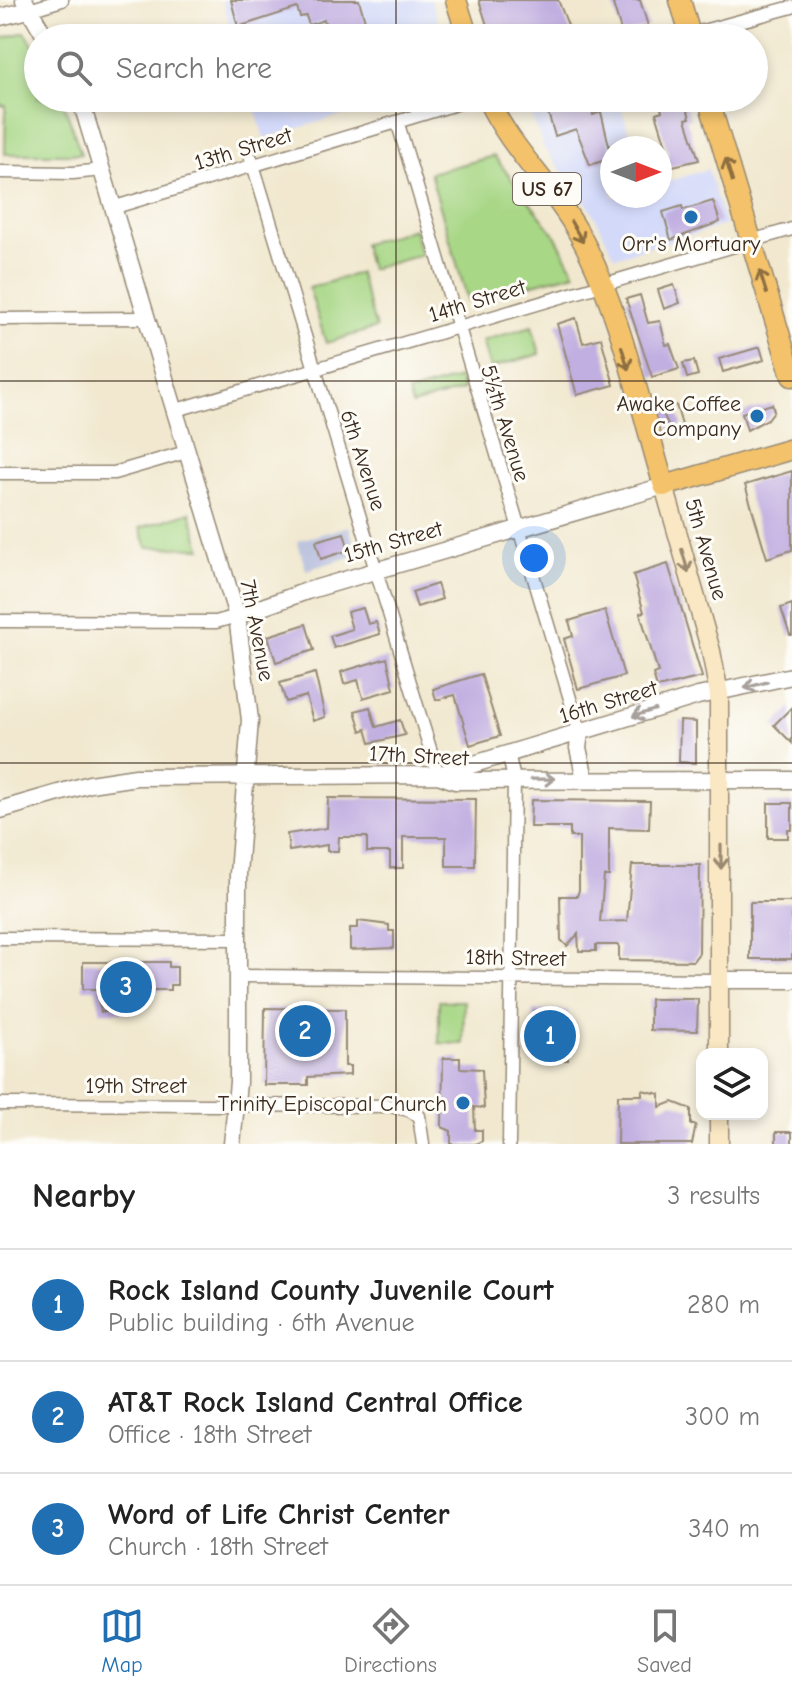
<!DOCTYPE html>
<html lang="en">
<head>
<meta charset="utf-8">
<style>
  body { margin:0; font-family:"Comic Neue",sans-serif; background:#f2f2f2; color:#222 }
  .controls { position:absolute; right:24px; bottom:24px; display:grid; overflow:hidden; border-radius:16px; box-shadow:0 4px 12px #0003 }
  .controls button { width:72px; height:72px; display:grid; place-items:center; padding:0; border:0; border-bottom:2px solid #e0e0e0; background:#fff; color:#222; font:40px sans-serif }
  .compass { position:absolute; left:600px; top:136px; width:72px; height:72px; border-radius:50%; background:#fff; box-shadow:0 4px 12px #0003; rotate:90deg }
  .you { position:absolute; left:534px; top:558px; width:28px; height:28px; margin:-20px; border:6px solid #fff; border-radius:50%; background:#1a73e8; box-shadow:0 0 0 12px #1a73e833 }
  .badge { display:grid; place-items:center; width:52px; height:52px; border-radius:50%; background:#1f6fb2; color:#fff; font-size:26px; font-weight:700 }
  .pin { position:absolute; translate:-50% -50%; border:4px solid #fff; box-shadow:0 2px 8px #0006 }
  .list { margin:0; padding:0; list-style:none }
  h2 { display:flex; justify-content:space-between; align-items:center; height:104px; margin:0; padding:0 32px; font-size:34px }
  h2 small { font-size:26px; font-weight:400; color:#767676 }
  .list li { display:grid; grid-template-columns:52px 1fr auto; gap:24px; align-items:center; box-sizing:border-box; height:112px; padding:0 32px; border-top:2px solid #e0e0e0 }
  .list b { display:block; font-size:30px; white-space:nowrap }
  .list p { margin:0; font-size:26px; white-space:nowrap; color:#767676 }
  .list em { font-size:26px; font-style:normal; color:#767676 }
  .icon { flex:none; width:44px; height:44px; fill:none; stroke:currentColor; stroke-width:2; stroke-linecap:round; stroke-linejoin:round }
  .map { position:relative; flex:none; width:792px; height:1144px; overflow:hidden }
  .search { position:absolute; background:#fff; box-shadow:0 4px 12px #0003; left:24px; right:24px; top:24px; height:88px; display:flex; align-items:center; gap:20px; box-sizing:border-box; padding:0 28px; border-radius:44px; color:#767676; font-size:30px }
  .sheet { height:440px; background:#fff }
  nav { display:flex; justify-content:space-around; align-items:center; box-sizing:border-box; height:112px; border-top:2px solid #e0e0e0; background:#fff; font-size:22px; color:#767676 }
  nav a { display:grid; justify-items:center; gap:4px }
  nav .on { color:#1f6fb2 }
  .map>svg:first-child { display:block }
  .built { fill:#d3d9f9 }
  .industrial { fill:#bcc3de }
  .green { fill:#a8d786; stroke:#728052; stroke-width:2 }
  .building { fill:#c1afe1 }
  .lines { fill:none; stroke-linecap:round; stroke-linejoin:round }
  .minor-casing { stroke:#968976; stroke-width:15 }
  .tertiary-casing { stroke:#968976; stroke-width:19 }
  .secondary-casing { stroke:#968976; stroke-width:21 }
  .primary-casing { stroke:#968976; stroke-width:23 }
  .minor { stroke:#fff; stroke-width:12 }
  .tertiary { stroke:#fff; stroke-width:16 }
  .secondary { stroke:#fae7c3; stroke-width:18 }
  .primary { stroke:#f3c26a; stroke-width:20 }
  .oneway { stroke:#8e6e40 }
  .oneway2 { stroke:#9a8870 }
  .oneway3 { stroke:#a79f9a }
  .grid { fill:none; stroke:#3b2a1e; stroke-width:2; stroke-opacity:0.55 }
  .poi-dot { fill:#1f6fb2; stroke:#fdfcf7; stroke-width:3 }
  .labels { text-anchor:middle; stroke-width:6; stroke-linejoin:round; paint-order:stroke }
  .shield { fill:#fdfcf7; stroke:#75695f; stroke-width:2 }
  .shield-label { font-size:20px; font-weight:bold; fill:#3b2a1e }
  .street-label { font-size:22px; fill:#3b2a1e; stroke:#fdfcf7 }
  .poi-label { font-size:22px; fill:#3b2a1e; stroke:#fdfcf7; text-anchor:end }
</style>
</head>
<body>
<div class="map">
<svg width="792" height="1144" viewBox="0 0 792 1144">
  <rect width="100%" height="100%" fill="#fdfcf7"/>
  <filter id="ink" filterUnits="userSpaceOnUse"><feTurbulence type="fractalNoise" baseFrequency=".0125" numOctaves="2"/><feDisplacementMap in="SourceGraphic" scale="16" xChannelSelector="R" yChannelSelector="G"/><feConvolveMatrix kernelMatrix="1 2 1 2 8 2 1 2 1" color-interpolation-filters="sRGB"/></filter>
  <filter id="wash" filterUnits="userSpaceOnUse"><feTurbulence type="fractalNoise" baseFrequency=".006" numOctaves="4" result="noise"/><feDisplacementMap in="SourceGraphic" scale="32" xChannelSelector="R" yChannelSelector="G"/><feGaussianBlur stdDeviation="1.8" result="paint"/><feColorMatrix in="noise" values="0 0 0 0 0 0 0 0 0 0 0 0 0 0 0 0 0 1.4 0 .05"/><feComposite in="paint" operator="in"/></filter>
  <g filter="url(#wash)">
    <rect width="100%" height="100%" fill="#f1e8cf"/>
    <path class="built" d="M 222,0 L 431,0 L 443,38 L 234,38 Z
      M 252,98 L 402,98 L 264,138 Z
      M 538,98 L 619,98 L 633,148 L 612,148 L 612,196 L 660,196 L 660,184 L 708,169 L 725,225 L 615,257 L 591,209 L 544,148 L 526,102 Z"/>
    <path class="industrial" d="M 349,526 L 357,555 L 306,570 L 297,541 Z"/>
    <path class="green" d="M 25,32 L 38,52 L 38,98 L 62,98 L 81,154 L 5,154 L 6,106 L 0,105 L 0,39 Z
      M 494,156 L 555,235 L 575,273 L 468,301 L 430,173 Z
      M 414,229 L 421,255 L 370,269 L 363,244 Z
      M 359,273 L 376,328 L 326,343 L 309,288 Z
      M 532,326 L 540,354 L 490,368 L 482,341 Z
      M 459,378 L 463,390 L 412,405 L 408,393 Z
      M 190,512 L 201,548 L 147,547 L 140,528 Z
      M 439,1001 L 464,1001 L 463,1044 L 439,1043 Z"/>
    <g id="blocks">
      <path class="building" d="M 231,0 L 359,0 L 370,38 L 330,38 L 324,20 L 309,25 L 306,16 L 300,17 L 297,8 L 238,27 Z
        M 479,0 L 558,0 L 573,38 L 491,38 Z
        M 619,0 L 640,0 L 648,26 L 622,34 L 613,4 Z
        M 333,98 L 364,98 L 364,100 L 337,109 Z
        M 562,98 L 588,98 L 593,115 L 601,112 L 612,158 L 590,165 L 576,129 L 555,136 L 545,103 Z
        M 658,98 L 682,98 L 686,104 L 690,118 L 686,119 L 699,160 L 660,169 L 660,158 L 669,155 L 656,113 L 662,111 Z
        M 713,201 L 720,222 L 671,240 L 663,212 L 682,206 L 683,210 Z
        M 674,285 L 680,303 L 664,309 L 658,290 Z
        M 640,295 L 648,323 L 660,321 L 666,345 L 670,344 L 679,369 L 652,377 L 626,299 Z
        M 576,318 L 583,343 L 601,338 L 614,385 L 577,395 L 557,324 Z
        M 760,347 L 764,360 L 723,372 L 719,359 Z
        M 694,361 L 698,375 L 687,378 L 683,363 Z
        M 772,404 L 774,411 L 768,419 L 747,430 L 742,413 Z
        M 676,405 L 682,425 L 670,429 L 661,409 Z
        M 792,471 L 792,550 L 767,558 L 745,485 Z
        M 344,533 L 349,550 L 321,559 L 316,541 Z
        M 668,564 L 702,677 L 657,688 L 653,674 L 658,672 L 640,613 L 644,612 L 633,575 Z
        M 437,584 L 442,599 L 417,607 L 412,592 Z
        M 792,604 L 792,635 L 790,635 L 781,608 Z
        M 363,608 L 368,624 L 376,622 L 380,634 L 334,648 L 330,636 L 352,629 L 347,612 Z
        M 605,610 L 624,676 L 578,689 L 564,639 L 573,636 L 569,621 Z
        M 306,624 L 314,650 L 276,662 L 268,636 Z
        M 387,658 L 394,689 L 363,698 L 358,680 L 344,684 L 341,672 Z
        M 315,673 L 325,717 L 313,721 L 306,696 L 286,702 L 280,683 Z
        M 481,674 L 500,736 L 470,745 L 455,695 L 436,700 L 433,689 Z
        M 370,707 L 376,727 L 400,720 L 405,735 L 370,743 L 366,729 L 361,731 L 355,711 Z
        M 792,707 L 792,743 L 774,725 Z
        M 680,721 L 696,722 L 696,763 L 679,762 Z
        M 328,798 L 476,799 L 475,866 L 446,866 L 446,837 L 403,837 L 403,868 L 390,868 L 390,852 L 367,852 L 367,837 L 339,837 L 338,851 L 327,851 L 327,845 L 289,851 L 287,834 L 327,828 Z
        M 531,800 L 650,801 L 649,829 L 609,828 L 609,876 L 604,876 L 600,922 L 627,921 L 632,865 L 700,865 L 699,953 L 693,961 L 619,960 L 619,945 L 596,945 L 596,951 L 579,951 L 578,934 L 567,946 L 561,940 L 560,896 L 577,896 L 579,890 L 579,837 L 570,837 L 570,827 L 530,827 Z
        M 768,803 L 792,803 L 792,830 L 788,830 L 788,838 L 768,838 Z
        M 750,902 L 792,902 L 792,959 L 750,959 Z
        M 358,921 L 389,925 L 389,931 L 394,931 L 394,948 L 350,950 L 350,928 L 358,928 Z
        M 83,962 L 169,962 L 169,967 L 177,967 L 177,985 L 170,985 L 170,990 L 136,990 L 137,995 L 131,995 L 131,1012 L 101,1012 L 96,989 L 83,989 Z
        M 650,999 L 698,999 L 697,1031 L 650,1030 Z
        M 265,1008 L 345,1009 L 345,1066 L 350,1066 L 350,1075 L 308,1077 L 308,1085 L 264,1085 Z
        M 533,1011 L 568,1011 L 568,1060 L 533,1060 Z
        M 443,1058 L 460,1058 L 460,1068 L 482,1069 L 484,1108 L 474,1107 L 475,1130 L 482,1130 L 482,1141 L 475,1144 L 451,1144 L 451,1131 L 442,1127 Z
        M 642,1090 L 660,1094 L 660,1107 L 673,1102 L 691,1109 L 691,1125 L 696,1125 L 692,1144 L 617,1144 L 618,1095 L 642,1095 Z
        M 776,1132 L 792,1132 L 792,1144 L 776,1144 Z"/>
    </g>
  </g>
  <g filter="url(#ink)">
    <use href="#blocks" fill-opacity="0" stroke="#968976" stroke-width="2"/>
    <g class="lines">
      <g class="minor-casing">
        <path id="minor" d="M 29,10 L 62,0
          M 677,38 L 792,7
          M 398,124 L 580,732
          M 251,158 L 438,775
          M 0,172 L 73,173 L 102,170
          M 112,208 L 476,98
          M 0,319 L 145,318
          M 173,411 L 792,229
          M 0,473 L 114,473 L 186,452
          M 0,621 L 216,622 L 237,616
          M 508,753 L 514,779 L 509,1144
          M 0,938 L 239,939
          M 239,976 L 720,980
          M 0,1104 L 389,1106 L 409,1110 L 419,1116 L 423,1144"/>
      </g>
      <g class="tertiary-casing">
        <path id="tertiary" d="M 24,0 L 46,38
          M 0,17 L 29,10
          M 80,98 L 237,616 L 250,720 L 238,874 L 238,1082 L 232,1144
          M 237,616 L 307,591 L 664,486
          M 580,732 L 578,748 L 585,778
          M 438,775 L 698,696 L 792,676
          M 0,810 L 90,784 L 136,777 L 438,775 L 455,781 L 792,780
          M 720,980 L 792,980"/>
      </g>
      <g class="secondary-casing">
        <path id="secondary" d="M 664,486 L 711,651 L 719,694 L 719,1054
          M 719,1144 L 719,1114"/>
      </g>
      <g class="primary-casing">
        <path id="primary" d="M 456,0 L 468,38
          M 680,0 L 691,38
          M 487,98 C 510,148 550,183 577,230 C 618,301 640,406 664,486 L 792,449
          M 708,98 L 792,376"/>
      </g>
      <use href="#minor" class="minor"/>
      <use href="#tertiary" class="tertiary"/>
      <use href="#secondary" class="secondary"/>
      <use href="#primary" class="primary"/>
    </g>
    <defs><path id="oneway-shaft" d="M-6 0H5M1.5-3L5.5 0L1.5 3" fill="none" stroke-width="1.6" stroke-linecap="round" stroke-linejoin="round" transform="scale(2)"/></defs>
    <g class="oneway">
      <use href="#oneway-shaft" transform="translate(729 170) rotate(-107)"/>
      <use href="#oneway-shaft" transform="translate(577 232) rotate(60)"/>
      <use href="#oneway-shaft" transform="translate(763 282) rotate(-107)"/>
      <use href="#oneway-shaft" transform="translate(625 358) rotate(73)"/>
    </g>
    <g class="oneway2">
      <use href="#oneway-shaft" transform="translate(685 561) rotate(74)"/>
      <use href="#oneway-shaft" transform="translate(721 857) rotate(90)"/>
    </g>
    <g class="oneway3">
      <use href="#oneway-shaft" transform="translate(756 685) rotate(165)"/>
      <use href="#oneway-shaft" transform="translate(644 713) rotate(163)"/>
      <use href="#oneway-shaft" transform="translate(543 779) rotate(-1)"/>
    </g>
  </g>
  <path class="grid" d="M 396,0 L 396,38M 396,98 L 396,1144M 0,381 L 792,381M 0,763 L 792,763"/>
  <g class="poi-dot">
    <circle cx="691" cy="217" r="8"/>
    <circle cx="757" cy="416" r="8"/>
    <circle cx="463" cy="1103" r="8"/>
  </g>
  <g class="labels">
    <rect class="shield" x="513" y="173" width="68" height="32" rx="6"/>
    <g class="shield-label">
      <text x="547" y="196">US 67</text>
    </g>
    <g class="street-label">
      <text transform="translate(243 148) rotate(-17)" y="8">13th Street</text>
      <text transform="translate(477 300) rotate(-17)" y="8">14th Street</text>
      <text transform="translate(506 423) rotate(73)" y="8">5½th Avenue</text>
      <text transform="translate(364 460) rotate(72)" y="8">6th Avenue</text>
      <text transform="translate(393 541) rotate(-16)" y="8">15th Street</text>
      <text transform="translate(707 549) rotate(74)" y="8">5th Avenue</text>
      <text transform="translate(258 630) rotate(79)" y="8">7th Avenue</text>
      <text transform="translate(608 701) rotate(-17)" y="8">16th Street</text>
      <text transform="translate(419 755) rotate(3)" y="8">17th Street</text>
      <text transform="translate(516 957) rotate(1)" y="8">18th Street</text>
      <text x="136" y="1093">19th Street</text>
    </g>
    <g class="poi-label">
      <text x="691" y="251" text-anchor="middle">Orr's Mortuary</text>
      <text x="741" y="411">Awake Coffee<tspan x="741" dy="25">Company</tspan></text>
      <text x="447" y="1111">Trinity Episcopal Church</text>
    </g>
  </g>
</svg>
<div class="controls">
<button><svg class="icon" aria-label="layers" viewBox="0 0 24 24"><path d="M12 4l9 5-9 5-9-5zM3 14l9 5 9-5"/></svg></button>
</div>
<svg class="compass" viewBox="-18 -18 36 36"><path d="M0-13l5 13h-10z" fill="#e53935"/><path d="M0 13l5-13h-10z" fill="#767676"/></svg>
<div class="you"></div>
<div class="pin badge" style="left:550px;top:1036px">1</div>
<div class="pin badge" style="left:305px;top:1031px">2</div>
<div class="pin badge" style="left:126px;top:987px">3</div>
<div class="search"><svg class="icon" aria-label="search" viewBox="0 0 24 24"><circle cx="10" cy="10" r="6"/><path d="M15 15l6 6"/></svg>Search here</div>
</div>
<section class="sheet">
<h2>Nearby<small>3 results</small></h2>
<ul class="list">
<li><span class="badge">1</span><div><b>Rock Island County Juvenile Court</b><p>Public building · 6th Avenue</p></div><em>280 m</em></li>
<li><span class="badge">2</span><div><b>AT&amp;T Rock Island Central Office</b><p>Office · 18th Street</p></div><em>300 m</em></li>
<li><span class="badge">3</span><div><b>Word of Life Christ Center</b><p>Church · 18th Street</p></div><em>340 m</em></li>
</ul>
</section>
<nav>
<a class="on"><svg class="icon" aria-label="map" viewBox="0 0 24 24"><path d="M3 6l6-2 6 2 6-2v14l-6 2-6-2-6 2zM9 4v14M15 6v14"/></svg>Map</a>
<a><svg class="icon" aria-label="directions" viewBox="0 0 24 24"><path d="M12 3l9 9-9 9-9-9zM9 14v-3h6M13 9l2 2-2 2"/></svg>Directions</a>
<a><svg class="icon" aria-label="saved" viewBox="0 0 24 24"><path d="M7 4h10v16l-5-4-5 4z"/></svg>Saved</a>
</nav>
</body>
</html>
